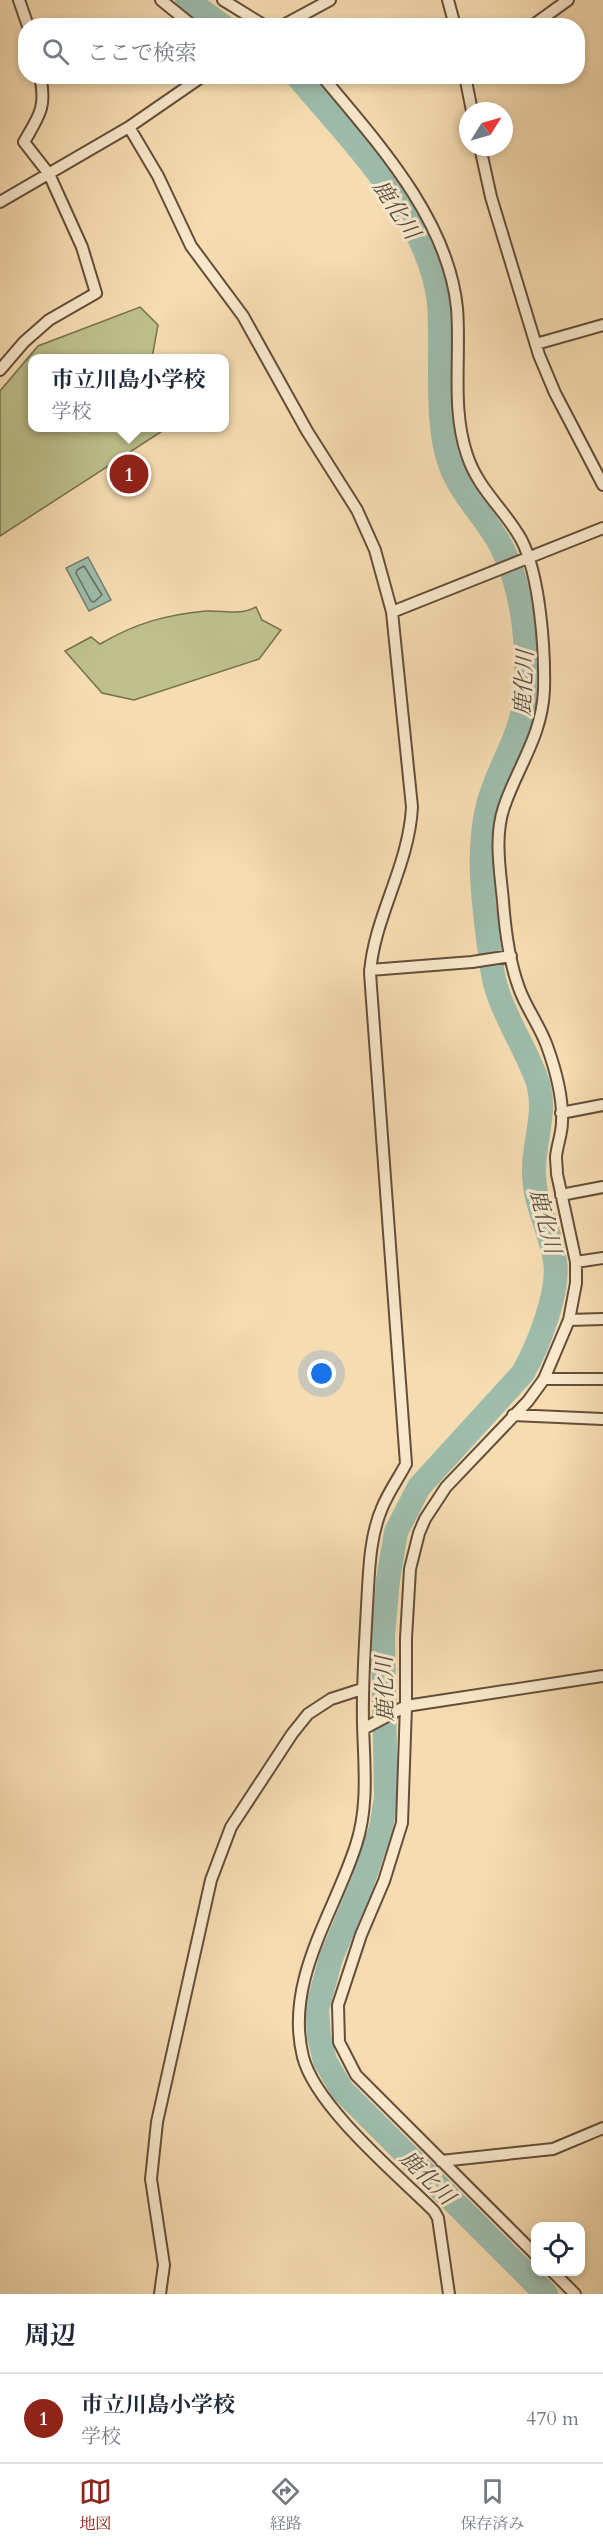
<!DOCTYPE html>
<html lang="ja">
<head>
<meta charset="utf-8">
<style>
  body { margin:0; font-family:Cardo,"Noto Serif JP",serif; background:#f2f2f3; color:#1f2937 }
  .controls { position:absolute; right:18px; bottom:18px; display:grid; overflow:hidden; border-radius:12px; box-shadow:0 3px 9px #0003 }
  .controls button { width:54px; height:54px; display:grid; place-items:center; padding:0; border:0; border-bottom:2px solid #e0e1e3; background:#fff; color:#1f2937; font:30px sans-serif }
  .compass { position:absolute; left:459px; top:102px; width:54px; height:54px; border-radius:50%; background:#fff; box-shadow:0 3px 9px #0003; rotate:53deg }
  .you { position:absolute; left:322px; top:1374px; width:21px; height:21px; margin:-15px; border:4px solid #fff; border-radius:50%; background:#1a73e8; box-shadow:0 0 0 9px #1a73e833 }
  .badge { display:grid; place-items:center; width:39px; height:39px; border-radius:50%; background:#8f2418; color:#fff; font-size:20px; font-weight:700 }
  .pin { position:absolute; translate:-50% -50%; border:3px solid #fff; box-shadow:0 2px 6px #0006 }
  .popup { position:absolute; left:28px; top:354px; width:201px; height:78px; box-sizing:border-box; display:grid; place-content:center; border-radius:12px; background:#fff; filter:drop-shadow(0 2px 4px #0005); font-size:20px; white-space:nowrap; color:#747a83 }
  .popup b { font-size:22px; color:#1f2937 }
  .popup::after { content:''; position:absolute; left:50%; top:100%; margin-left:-12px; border:12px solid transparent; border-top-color:#fff }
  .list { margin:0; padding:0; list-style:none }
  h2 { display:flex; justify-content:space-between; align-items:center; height:78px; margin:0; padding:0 24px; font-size:26px }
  h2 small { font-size:20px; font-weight:400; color:#747a83 }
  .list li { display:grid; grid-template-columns:39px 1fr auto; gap:18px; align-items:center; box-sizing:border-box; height:90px; padding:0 24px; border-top:2px solid #e0e1e3 }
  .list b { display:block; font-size:22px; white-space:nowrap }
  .list p { margin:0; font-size:20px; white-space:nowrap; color:#747a83 }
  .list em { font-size:20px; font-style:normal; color:#747a83 }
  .icon { flex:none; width:33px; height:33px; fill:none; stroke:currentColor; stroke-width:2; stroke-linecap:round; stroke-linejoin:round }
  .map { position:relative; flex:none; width:603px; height:2294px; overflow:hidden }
  .search { position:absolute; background:#fff; box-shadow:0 3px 9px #0003; left:18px; right:18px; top:18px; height:66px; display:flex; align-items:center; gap:15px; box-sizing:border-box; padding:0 21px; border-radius:24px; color:#747a83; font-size:22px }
  .sheet { height:168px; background:#fff }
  nav { display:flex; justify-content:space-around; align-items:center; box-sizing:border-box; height:84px; border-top:2px solid #e0e1e3; background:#fff; font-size:16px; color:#747a83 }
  nav a { display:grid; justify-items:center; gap:3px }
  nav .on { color:#8f2418 }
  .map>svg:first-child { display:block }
  .green { fill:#bdc08b; stroke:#78704f; stroke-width:1.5 }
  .water { fill:#9dbcac; stroke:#737d6f; stroke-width:1.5 }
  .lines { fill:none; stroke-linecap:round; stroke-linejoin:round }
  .shore { stroke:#686e60; stroke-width:1.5 }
  .river { stroke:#9dbcac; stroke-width:24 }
  .street-casing { stroke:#644e3a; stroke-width:14 }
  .street { stroke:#f9e8cc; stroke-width:10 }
  .labels { text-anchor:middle; stroke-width:6; stroke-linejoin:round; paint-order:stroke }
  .water-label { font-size:22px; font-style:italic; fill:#544e41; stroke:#f9e8cc }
</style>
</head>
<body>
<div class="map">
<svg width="603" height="2294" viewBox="0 0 603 2294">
  <rect width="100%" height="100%" fill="#f6dcb1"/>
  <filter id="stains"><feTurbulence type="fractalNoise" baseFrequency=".00333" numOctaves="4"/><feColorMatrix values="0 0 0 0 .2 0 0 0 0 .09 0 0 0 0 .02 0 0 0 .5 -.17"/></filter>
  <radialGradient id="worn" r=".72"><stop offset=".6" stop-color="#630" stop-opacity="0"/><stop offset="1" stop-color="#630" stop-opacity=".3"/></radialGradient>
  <path class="green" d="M 140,307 L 158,325 L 152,358 L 33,358 L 33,428 L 167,428 L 0,536 L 0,391 L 38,346 Z
    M 256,607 L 262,620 L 281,630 L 259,659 L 134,700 L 102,693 L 65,651 L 91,637 L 100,644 C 136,623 165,615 206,611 C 224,610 240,616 256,607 Z"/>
  <path class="water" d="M 88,557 L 111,600 L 89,611 L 66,568 Z"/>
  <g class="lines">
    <path class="shore" d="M 84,566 L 102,595 L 94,602 L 91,601 L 76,573 L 77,570 Z"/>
    <path class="river" d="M 187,0 L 223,26
      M 297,76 C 350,139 431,219 439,304 C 443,351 434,421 450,464 C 461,495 486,517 501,546 C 523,588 528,643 526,689 C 523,734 501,761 489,801 C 476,847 483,899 489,946 C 491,959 492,975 496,987 C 506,1021 527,1050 538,1083 C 547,1113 533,1143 534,1173 C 534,1204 551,1231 555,1261 C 560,1292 538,1346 523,1373 L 419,1487 L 396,1532 L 388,1580 L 383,1636 L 386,1798 L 381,1828 L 362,1884 L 331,1958 L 317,2009 L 319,2037 L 325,2061 L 342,2090 L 546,2294"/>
    <g class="street-casing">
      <path id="street" d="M 19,0 L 28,26
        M 161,0 L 193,26
        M 223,0 L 265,26
        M 448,0 L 455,26
        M 282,26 L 330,0
        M 532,26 L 568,0
        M 322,76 C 377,142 448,219 457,308 C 461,356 451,408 467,455 C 478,489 504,509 521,539 C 540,575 545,649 544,690 C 542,736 518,766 504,807 C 494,836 500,870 503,901 C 505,929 509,961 519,988 C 526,1008 540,1026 547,1046 C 555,1068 563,1098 562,1122 C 562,1134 557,1145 556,1157 C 556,1162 557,1168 557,1174 L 576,1262 L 576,1283 L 569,1320 L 544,1379 L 528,1401 L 446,1487 L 425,1519 L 419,1533 L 410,1569 L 406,1638 L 406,1706 L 402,1823 L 384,1881 L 361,1935 L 338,2005 L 339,2042 L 356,2075 L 536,2255
        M 465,76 L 472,111
        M 129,127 L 158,176 L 191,246 L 243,316 L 307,431 L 357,510 L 375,550 L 392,612 L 412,807 C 409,866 374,917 370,973 L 406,1464 C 398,1479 388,1493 382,1508 C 369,1538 369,1574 367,1606 C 365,1646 362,1684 363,1724 C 364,1764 369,1806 356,1845 C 334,1914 284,1981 303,2057 C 316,2107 397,2174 434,2211 L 438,2218 L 449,2294
        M 480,147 L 491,197 L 539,355 L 555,393 L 603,485
        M 0,202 L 129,127 L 203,76
        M 536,344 L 603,325
        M 0,370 L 24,342 L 49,320 L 96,293 L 82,247 L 49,174 L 24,142 C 39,116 47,107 40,76
        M 392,612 L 603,528
        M 370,970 L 472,962 L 511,956
        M 561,1113 L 603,1105
        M 561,1195 L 603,1187
        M 576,1262 L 603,1258
        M 569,1320 L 603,1319
        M 544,1379 L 603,1379
        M 513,1415 L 603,1419
        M 363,1729 L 406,1706 L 603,1676
        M 441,2161 L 553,2149 L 603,2128
        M 553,2272 L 575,2294
        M 160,2294 L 164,2265 L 151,2179 L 157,2122 L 211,1880 L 231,1827 L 292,1734 L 308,1714 L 331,1699 L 362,1689"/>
    </g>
    <use href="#street" class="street"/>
  </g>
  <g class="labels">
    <g class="water-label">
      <text transform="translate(397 209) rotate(57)" y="8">鹿化川</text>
      <text transform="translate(523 683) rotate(-87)" y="8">鹿化川</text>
      <text transform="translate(546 1221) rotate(76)" y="8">鹿化川</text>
      <text transform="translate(384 1689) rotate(-91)" y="8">鹿化川</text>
      <text transform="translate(428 2177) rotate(45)" y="8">鹿化川</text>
    </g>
  </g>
  <rect width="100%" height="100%" filter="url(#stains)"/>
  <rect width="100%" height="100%" fill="url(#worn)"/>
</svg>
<div class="controls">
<button><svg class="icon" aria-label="locate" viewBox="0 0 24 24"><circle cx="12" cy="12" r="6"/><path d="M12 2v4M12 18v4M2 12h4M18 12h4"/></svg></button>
</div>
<svg class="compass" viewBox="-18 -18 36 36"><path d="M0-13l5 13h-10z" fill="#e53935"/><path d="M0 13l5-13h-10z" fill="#747a83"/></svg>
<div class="you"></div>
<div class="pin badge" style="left:129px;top:474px">1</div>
<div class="popup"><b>市立川島小学校</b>学校</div>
<div class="search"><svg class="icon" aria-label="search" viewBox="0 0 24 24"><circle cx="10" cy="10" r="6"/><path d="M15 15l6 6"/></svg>ここで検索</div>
</div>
<section class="sheet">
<h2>周辺<small></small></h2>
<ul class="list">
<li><span class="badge">1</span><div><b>市立川島小学校</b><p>学校</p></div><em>470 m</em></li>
</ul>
</section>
<nav>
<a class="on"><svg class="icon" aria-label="map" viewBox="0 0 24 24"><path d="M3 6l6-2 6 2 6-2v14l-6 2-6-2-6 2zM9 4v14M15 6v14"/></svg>地図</a>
<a><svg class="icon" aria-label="directions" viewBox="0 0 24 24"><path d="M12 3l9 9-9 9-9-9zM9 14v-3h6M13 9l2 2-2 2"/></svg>経路</a>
<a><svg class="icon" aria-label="saved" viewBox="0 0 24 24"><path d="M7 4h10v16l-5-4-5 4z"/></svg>保存済み</a>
</nav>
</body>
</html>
